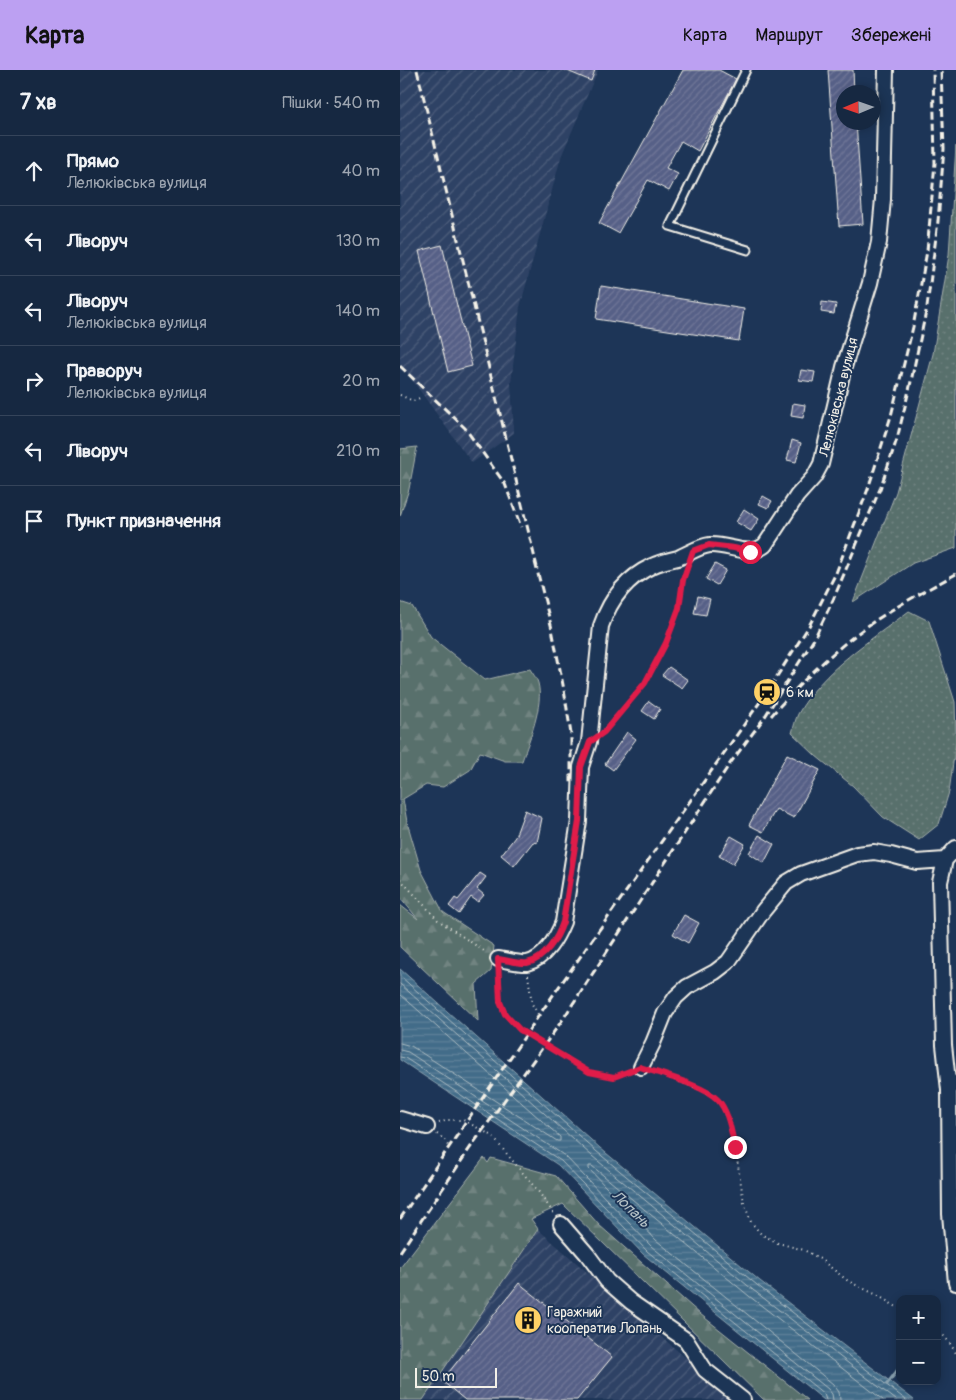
<!DOCTYPE html>
<html lang="uk">
<head>
<meta charset="utf-8">
<style>
  body { margin:0; font-family:Pangolin,sans-serif; background:#23344c; color:#f1f3f6 }
  .controls { position:absolute; right:15px; bottom:15px; display:grid; overflow:hidden; border-radius:10px; box-shadow:0 2px 8px #0003 }
  .controls button { width:45px; height:45px; display:grid; place-items:center; padding:0; border:0; border-bottom:1px solid #35445a; background:#162841; color:#f1f3f6; font:25px sans-serif }
  .compass { position:absolute; left:436px; top:15px; width:45px; height:45px; border-radius:50%; background:#162841; box-shadow:0 2px 8px #0003; rotate:268deg }
  .scale { position:absolute; left:15px; bottom:12px; width:82px; box-sizing:border-box; padding-left:5px; border:2px solid #f4f1e8; border-top:0; font-size:14px; line-height:18px; white-space:nowrap; color:#f4f1e8; -webkit-text-stroke:4px #1d3557; paint-order:stroke }
  .stop { position:absolute; width:15px; height:15px; margin:-11px; border:4px solid #e11d48; border-radius:50%; background:#fff }
  .stop.end { background:#e11d48; border-color:#fff; box-shadow:0 1px 5px #0008 }
  .list { margin:0; padding:0; list-style:none }
  h2 { display:flex; justify-content:space-between; align-items:center; height:65px; margin:0; padding:0 20px; font-size:21px }
  h2 small { font-size:16px; font-weight:400; color:#9ea6b1 }
  .list li { display:grid; grid-template-columns:32px 1fr auto; gap:15px; align-items:center; box-sizing:border-box; height:70px; padding:0 20px; border-top:1px solid #35445a }
  .list b { display:block; font-size:19px; white-space:nowrap }
  .list p { margin:0; font-size:16px; white-space:nowrap; color:#9ea6b1 }
  .list em { font-size:16px; font-style:normal; color:#9ea6b1 }
  .icon { flex:none; width:28px; height:28px; fill:none; stroke:currentColor; stroke-width:2; stroke-linecap:round; stroke-linejoin:round }
  .map { position:relative; flex:none; width:556px; height:1330px; overflow:hidden }
  header { display:flex; align-items:center; gap:30px; box-sizing:border-box; height:70px; padding:0 25px; background:#bca0f2; color:#111 }
  header strong { font-size:24px }
  nav { display:flex; gap:28px; margin-inline-start:auto; font-size:18px }
  main { display:flex }
  aside { flex:1; background:#162841 }
  .map>svg:first-child { display:block }
  .industrial { fill:url(#industrial-furrows) }
  .grass { fill:url(#grass-dots); stroke:#a6b0aa }
  .forest { fill:url(#forest-firs); stroke:#a6b0aa }
  .water { fill:url(#water-rules); stroke:#89a1af }
  .lines { fill:none; stroke-linecap:round; stroke-linejoin:round }
  .shore { stroke:#adbcc2; stroke-width:1 }
  .stream { stroke:#89a1af; stroke-width:3 }
  .building { fill:url(#building-hatch); stroke:#f4f1e8 }
  .lane-casing { stroke:#f4f1e8; stroke-width:11 }
  .street-casing { stroke:#f4f1e8; stroke-width:18 }
  .path { stroke:#f4f1e8; stroke-width:2; stroke-dasharray:1 4; stroke-linecap:butt }
  .lane { stroke:#1d3557; stroke-width:7 }
  .street { stroke:#1d3557; stroke-width:14 }
  .rail { stroke:#f4f1e8; stroke-width:3; stroke-dasharray:8 4; stroke-linecap:butt }
  .route { stroke:#e11d48; stroke-width:6 }
  .labels { text-anchor:middle; stroke-width:4; stroke-linejoin:round; paint-order:stroke }
  .street-label { font-size:14px; fill:#f4f1e8; stroke:#1d3557 }
  .poi-label { font-size:14px; fill:#f4f1e8; stroke:#1d3557; text-anchor:start }
  .water-label { font-size:15px; font-style:italic; fill:#b6c2c7; stroke:#1d3557 }
</style>
</head>
<body>
<header>
<strong>Карта</strong>
<nav><a>Карта</a><a>Маршрут</a><a>Збережені</a></nav>
</header>
<main>
<aside>
<h2>7 хв<small>Пішки · 540 m</small></h2>
<ul class="list">
<li><svg class="icon" aria-label="ahead" viewBox="0 0 24 24"><path d="M12 20V5M6 11l6-6 6 6"/></svg><div><b>Прямо</b><p>Лелюківська вулиця</p></div><em>40 m</em></li>
<li><svg class="icon" aria-label="left" viewBox="0 0 24 24"><path d="M17 20v-9H6M10 6l-5 5 5 5"/></svg><div><b>Ліворуч</b></div><em>130 m</em></li>
<li><svg class="icon" aria-label="left" viewBox="0 0 24 24"><path d="M17 20v-9H6M10 6l-5 5 5 5"/></svg><div><b>Ліворуч</b><p>Лелюківська вулиця</p></div><em>140 m</em></li>
<li><svg class="icon" aria-label="right" viewBox="0 0 24 24"><path d="M7 20v-9h11M14 6l5 5-5 5"/></svg><div><b>Праворуч</b><p>Лелюківська вулиця</p></div><em>20 m</em></li>
<li><svg class="icon" aria-label="left" viewBox="0 0 24 24"><path d="M17 20v-9H6M10 6l-5 5 5 5"/></svg><div><b>Ліворуч</b></div><em>210 m</em></li>
<li><svg class="icon" aria-label="arrive" viewBox="0 0 24 24"><path d="M6 21V4h12l-3 4 3 4H6"/></svg><div><b>Пункт призначення</b></div></li>
</ul>
</aside>
<div class="map">
<svg width="556" height="1330" viewBox="0 0 556 1330">
  <defs>
    <pattern id="industrial-furrows" width="10" height="10" patternUnits="userSpaceOnUse" patternTransform="scale(1.25)"><rect width="10" height="10" fill="#2e4265"/><path d="M-1 1l2-2M0 10L10 0M9 11l2-2" fill="none" stroke="#4d5e7b"/></pattern>
    <pattern id="grass-dots" width="8" height="8" patternUnits="userSpaceOnUse" patternTransform="scale(1.25)"><rect width="8" height="8" fill="#586f6c"/><path d="M2 2h.1M6 6h.1" fill="none" stroke="#718481" stroke-width="1.8" stroke-linecap="round"/></pattern>
    <pattern id="forest-firs" width="22" height="20" patternUnits="userSpaceOnUse" patternTransform="scale(1.25)"><rect width="22" height="20" fill="#586f6c"/><path d="M5 1l3.5 6h-7zM16 11l3.5 6h-7z" fill="#718481"/></pattern>
    <pattern id="water-rules" width="6" height="5" patternUnits="userSpaceOnUse" patternTransform="scale(1.25)"><rect width="6" height="5" fill="#426c89"/><path d="M0 2.5h6" fill="none" stroke="#5e819a"/></pattern>
    <pattern id="building-hatch" width="6" height="6" patternUnits="userSpaceOnUse" patternTransform="scale(1.25)"><rect width="6" height="6" fill="#576087"/><path d="M-1 1l2-2M0 6l6-6M5 7l2-2" fill="none" stroke="#707798"/></pattern>
  </defs>
  <rect width="100%" height="100%" fill="#1d3557"/>
  <filter id="ink" filterUnits="userSpaceOnUse"><feTurbulence type="fractalNoise" baseFrequency=".02" numOctaves="2"/><feDisplacementMap in="SourceGraphic" scale="10" xChannelSelector="R" yChannelSelector="G"/><feConvolveMatrix kernelMatrix="1 2 1 2 8 2 1 2 1" color-interpolation-filters="sRGB"/></filter>
  <g filter="url(#ink)">
    <path class="industrial" d="M 0,0 L 198,0 L 161,87 L 120,237 L 111,313 L 114,363 L 72,393 L 0,293 Z
      M 133,1155 L 334,1330 L 19,1330 Z"/>
    <path class="grass" d="M 556,76 L 556,478 L 513,493 L 453,532 L 496,422 L 533,284 L 549,185 Z
      M 509,541 L 529,551 L 555,632 L 556,671 L 549,722 L 539,754 L 519,770 L 483,747 L 453,716 L 416,686 L 392,663 C 394,657 395,650 398,644 C 423,599 470,571 509,541 Z"/>
    <path class="forest" d="M 17,377 L 9,419 L 0,446 L 0,379 Z
      M 0,532 L 12,536 L 31,567 L 85,610 L 130,599 C 132,603 137,608 138,613 C 144,635 129,670 122,691 L 105,691 L 80,682 L 70,700 L 43,717 L 26,715 L 3,729 L 7,752 L 21,800 L 43,842 L 94,876 L 91,901 L 76,914 L 78,951 L 0,877 L 0,835 L 18,849 L 0,827 Z
      M 84,1088 L 88,1093 L 91,1088 L 156,1106 L 199,1155 L 300,1244 L 408,1330 L 364,1330 L 163,1134 L 131,1149 L 138,1159 L 23,1330 L 0,1330 L 0,1198 Z"/>
    <path class="water" d="M 0,899 L 200,1078 L 360,1211 L 514,1330 L 424,1330 L 243,1184 L 158,1095 L 0,990 Z"/>
    <g class="lines">
      <path class="shore" d="M 0,906 L 196,1081 L 357,1215 L 506,1330
        M 0,914 L 192,1086 L 353,1220 L 496,1330
        M 0,924 L 160,1067 L 160,1071 L 157,1071 L 11,976 L 0,973
        M 0,980 L 8,982 L 165,1086 L 251,1176 L 428,1319 L 432,1324 L 433,1330
        M 0,987 L 5,988 L 161,1091 L 247,1181 L 424,1324 L 426,1330
        M 440,1330 L 439,1322 L 433,1314 L 256,1170 L 189,1099 L 189,1096 L 192,1096 L 349,1226 L 483,1330"/>
      <path class="stream" d="M 487,1314 L 500,1297"/>
    </g>
    <path class="building" d="M 165,0 L 195,0 L 191,11 Z
      M 283,0 L 319,0 L 336,9 L 298,81 L 281,71 L 266,98 L 278,104 L 269,121 L 248,110 L 218,163 L 199,153 Z
      M 428,0 L 453,0 L 454,22 L 444,22 L 444,52 L 456,52 L 463,154 L 439,156 Z
      M 42,175 L 72,296 L 48,302 L 19,181 Z
      M 201,216 L 344,239 L 339,271 L 196,249 Z
      M 422,232 L 436,234 L 434,244 L 421,242 Z
      M 401,300 L 415,302 L 413,312 L 399,310 Z
      M 393,333 L 405,335 L 403,348 L 391,346 Z
      M 392,370 L 401,373 L 396,392 L 387,390 Z
      M 363,426 L 372,431 L 368,438 L 359,434 Z
      M 344,439 L 359,449 L 351,461 L 336,452 Z
      M 315,494 L 326,500 L 317,515 L 306,509 Z
      M 298,526 L 310,529 L 306,545 L 294,543 Z
      M 269,597 L 288,610 L 282,618 L 262,605 Z
      M 249,631 L 260,639 L 254,649 L 242,641 Z
      M 227,662 L 236,669 L 213,700 L 205,694 Z
      M 387,684 L 420,700 L 394,748 L 376,739 L 363,762 L 349,755 Z
      M 125,740 L 142,748 L 137,773 L 133,772 L 114,796 L 101,785 L 115,767 Z
      M 359,765 L 374,774 L 364,793 L 349,783 Z
      M 331,766 L 345,774 L 333,794 L 319,786 Z
      M 80,803 L 86,807 L 77,819 L 84,825 L 78,832 L 71,827 L 59,844 L 49,836 L 55,828 L 58,830 Z
      M 284,845 L 299,853 L 288,873 L 273,864 Z
      M 119,1213 L 212,1287 L 177,1330 L 65,1330 L 42,1311 Z"/>
    <g class="lines">
      <g class="lane-casing">
        <path id="lane" d="M 346,0 L 270,156 L 348,180"/>
      </g>
      <g class="street-casing">
        <path id="street" d="M 98,889 C 107,890 119,894 127,893 C 145,889 157,867 163,852 L 179,751 L 181,697 L 189,672 L 201,556 C 210,530 226,508 252,496 C 260,492 269,490 278,488 C 288,484 299,476 310,475 C 329,474 349,488 365,475 L 397,426 L 414,407 L 421,394 L 444,297 L 470,213 L 479,172 L 483,129 L 486,0
          M 241,997 L 253,973 L 265,943 L 276,927 L 287,917 L 315,902 L 328,892 L 363,841 L 386,813 L 401,804 L 457,784 L 474,782 L 491,785 L 517,792 L 545,790
          M 552,1012 L 549,1020 L 550,1144 L 556,1213
          M 549,1020 L 544,975 L 540,812 L 545,790 L 556,778
          M 0,1049 L 27,1057
          M 161,1154 L 187,1184 L 207,1211 L 231,1232 L 286,1270 L 305,1300 L 343,1330"/>
      </g>
      <path class="path" d="M 0,325 L 13,331 L 22,327
        M 202,663 L 245,613 L 266,573 L 279,538 L 283,511 L 287,497
        M 0,809 L 38,850 L 87,883
        M 99,901 L 99,932 L 105,944 L 120,960 L 189,1002 L 214,1007 L 231,1001
        M 128,905 L 132,934 L 139,946
        M 251,1001 L 305,1021 L 319,1030 L 327,1046 L 335,1077 L 344,1133 L 351,1152 L 361,1164 L 378,1173 L 404,1180 L 420,1189 L 448,1211 L 477,1225 L 500,1239
        M 39,1053 L 48,1050 L 63,1050 L 91,1065 L 138,1121 L 154,1144
        M 37,1064 L 45,1070 L 49,1078
        M 537,1258 L 549,1272 L 556,1283"/>
      <use href="#lane" class="lane"/>
      <use href="#street" class="street"/>
      <path class="rail" d="M 17,0 L 137,497
        M 0,296 L 65,358 L 105,414 L 121,457
        M 135,492 L 152,559 L 164,620 L 171,664 L 171,713
        M 371,646 C 407,605 448,566 495,538 C 515,526 536,515 556,504
        M 0,1149 L 144,938 L 367,622 L 409,556 L 436,503 L 468,419 L 491,346 L 513,257 L 527,181 L 535,93 L 533,0
        M 0,1182 L 70,1078 L 161,952 L 329,695 L 364,648 L 414,569 L 433,530 L 480,419 L 497,369 L 510,316 L 527,237 L 538,151 L 544,79 L 541,0"/>
    </g>
  </g>
  <g class="lines" filter="url(#ink)">
    <path class="route" d="M 335,1077 C 331,1062 329,1042 318,1030 C 305,1016 260,1004 240,997 L 214,1007 L 189,1002 L 120,960 L 105,944 L 100,932 L 98,889 C 107,890 119,894 127,893 C 145,890 158,867 163,852 L 179,751 L 181,697 L 190,672 L 204,662 L 245,613 L 266,573 L 279,538 L 283,510 L 293,481 L 309,475 L 334,478 L 350,482"/>
  </g>
  <defs>
    <g id="station-disc" transform="scale(1.4375)"><circle r="9.5" fill="#ffd166" stroke="#1d3557"/><path d="M-3-6H3Q5-6 5-4V2Q5 4 3 4L4.5 6H3L1.5 4h-3L-3 6H-4.5L-3 4Q-5 4-5 2V-4Q-5-6-3-6ZM-3.5-4v3h7v-3ZM-3.5 1v1.5H-2V1ZM2 1v1.5H3.5V1Z" fill="#111"/></g>
    <g id="building-disc" transform="scale(1.4375)"><circle r="9.5" fill="#ffd166" stroke="#1d3557"/><path d="M-4-6H4V6H1V3H-1V6H-4ZM-2.5-4.3h1.7v1.8h-1.7ZM.8-4.3h1.7v1.8H.8ZM-2.5-1h1.7V.8h-1.7ZM.8-1h1.7V.8H.8Z" fill="#111"/></g>
  </defs>
  <g fill-rule="evenodd">
    <use href="#station-disc" x="367" y="622"/>
    <use href="#building-disc" x="128" y="1250"/>
  </g>
  <g class="labels">
    <g class="street-label">
      <text transform="translate(438 327) rotate(-76)" y="5">Лелюківська вулиця</text>
    </g>
    <g class="poi-label">
      <text x="386" y="627">6 км</text>
      <text x="147" y="1247">Гаражний<tspan x="147" dy="16">кооператив Лопань</tspan></text>
    </g>
    <g class="water-label">
      <text transform="translate(231 1139) rotate(44)" y="5">Лопань</text>
    </g>
  </g>
</svg>
<div class="controls">
<button>+</button>
<button>−</button>
</div>
<svg class="compass" viewBox="-18 -18 36 36"><path d="M0-13l5 13h-10z" fill="#e53935"/><path d="M0 13l5-13h-10z" fill="#9ea6b1"/></svg>
<div class="scale">50 m</div>
<div class="stop" style="left:350px;top:482px"></div>
<div class="stop end" style="left:335px;top:1077px"></div>
</div>
</main>
</body>
</html>
